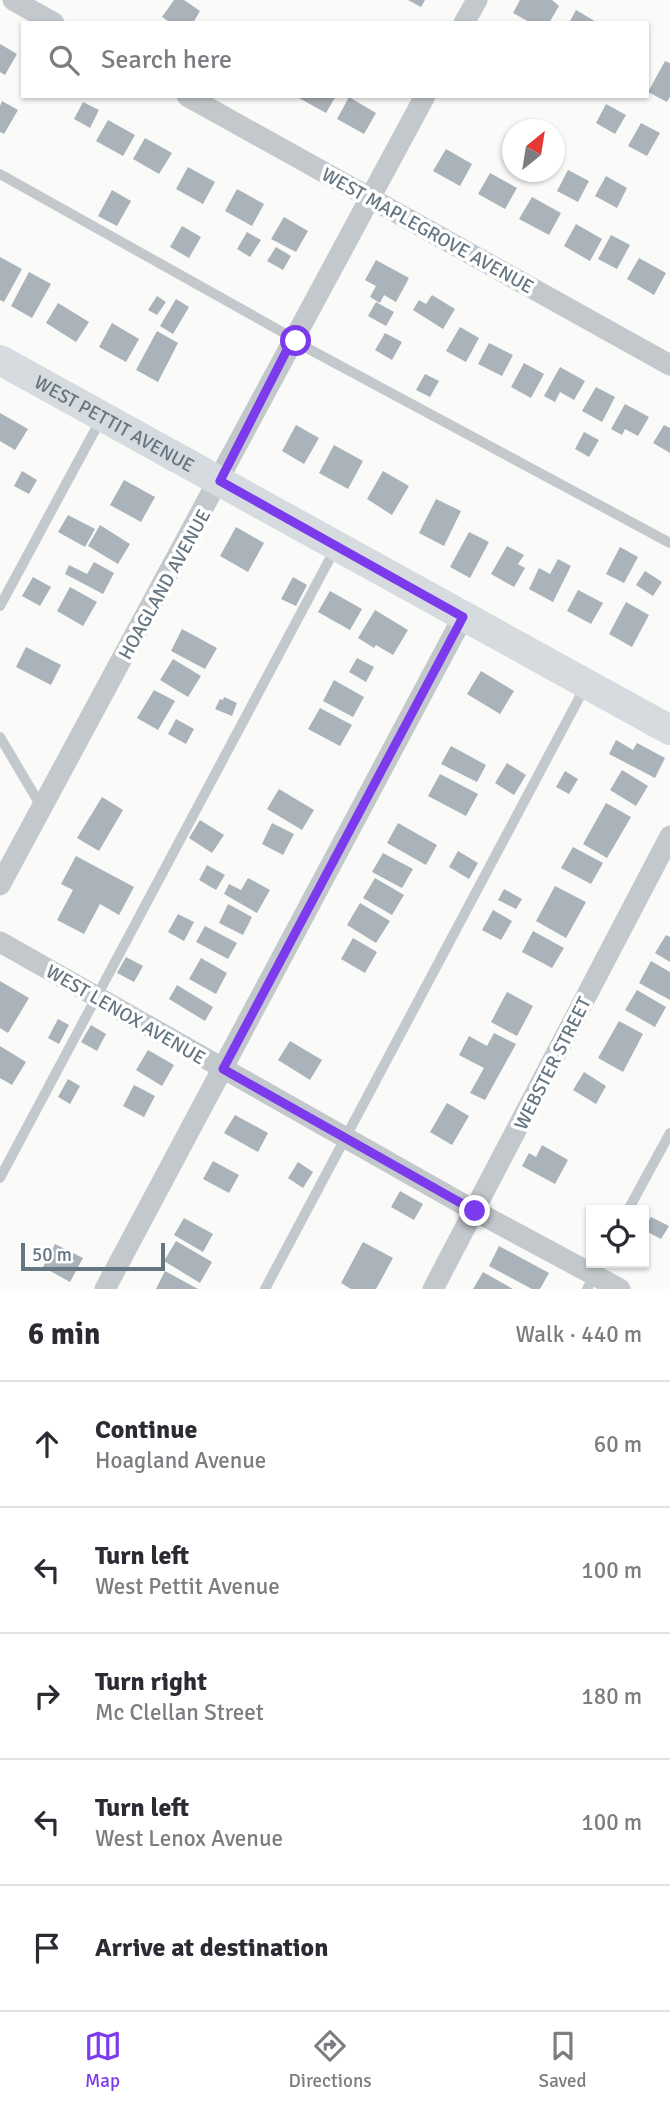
<!DOCTYPE html>
<html lang="en">
<head>
<meta charset="utf-8">
<style>
  body { margin:0; font-family:Signika,sans-serif; background:#f7f7f7; color:#2b2b33 }
  .controls { position:absolute; right:21px; bottom:21px; display:grid; overflow:hidden; border-radius:0px; box-shadow:0 2px 5px #0004 }
  .controls button { width:63px; height:63px; display:grid; place-items:center; padding:0; border:0; border-bottom:2px solid #e1e1e2; background:#fff; color:#2b2b33; font:35px sans-serif }
  .compass { position:absolute; left:502px; top:119px; width:63px; height:63px; border-radius:50%; background:#fff; box-shadow:0 2px 5px #0004; rotate:30deg }
  .scale { position:absolute; left:21px; bottom:18px; width:144px; box-sizing:border-box; padding-left:7px; border:4px solid #657683; border-top:0; font-size:19px; line-height:24px; white-space:nowrap; color:#657683; -webkit-text-stroke:5px #fff; paint-order:stroke }
  .stop { position:absolute; width:21px; height:21px; margin:-16px; border:5px solid #7c3aed; border-radius:50%; background:#fff }
  .stop.end { background:#7c3aed; border-color:#fff; box-shadow:0 2px 7px #0008 }
  .list { margin:0; padding:0; list-style:none }
  h2 { display:flex; justify-content:space-between; align-items:center; height:91px; margin:0; padding:0 28px; font-size:30px }
  h2 small { font-size:23px; font-weight:400; color:#7c7c81 }
  .list li { display:grid; grid-template-columns:46px 1fr auto; gap:21px; align-items:center; box-sizing:border-box; height:126px; padding:0 28px; border-top:2px solid #e1e1e2 }
  .list b { display:block; font-size:26px; white-space:nowrap }
  .list p { margin:0; font-size:23px; white-space:nowrap; color:#7c7c81 }
  .list em { font-size:23px; font-style:normal; color:#7c7c81 }
  .icon { flex:none; width:38px; height:38px; fill:none; stroke:currentColor; stroke-width:2; stroke-linecap:round; stroke-linejoin:round }
  .map { position:relative; flex:none; width:670px; height:1289px; overflow:hidden }
  .search { position:absolute; background:#fff; box-shadow:0 2px 5px #0004; left:21px; right:21px; top:21px; height:77px; display:flex; align-items:center; gap:18px; box-sizing:border-box; padding:0 24px; border-radius:0px; color:#7c7c81; font-size:26px }
  .sheet { height:721px; background:#fff }
  nav { display:flex; justify-content:space-around; align-items:center; box-sizing:border-box; height:98px; border-top:2px solid #e1e1e2; background:#fff; font-size:19px; color:#7c7c81 }
  nav a { display:grid; justify-items:center; gap:4px }
  nav .on { color:#7c3aed }
  .map>svg:first-child { display:block }
  .building { fill:#aab3b9 }
  .lines { fill:none; stroke-linecap:round; stroke-linejoin:round }
  .lane { stroke:#c3c8cc; stroke-width:10 }
  .street { stroke:#c3c8cc; stroke-width:21 }
  .secondary { stroke:#d6dbdf; stroke-width:30 }
  .route { stroke:#7c3aed; stroke-width:9 }
  .labels { text-anchor:middle; stroke-width:7; stroke-linejoin:round; paint-order:stroke }
  .street-label { font-size:19px; fill:#657683; stroke:#fff }
</style>
</head>
<body>
<div class="map">
<svg width="670" height="1289" viewBox="0 0 670 1289">
  <rect width="100%" height="100%" fill="#fafaf8"/>
  <path class="building" d="M 174,0 L 184,0 L 200,11 L 193,23 L 171,23 L 162,17 Z
    M 408,0 L 425,0 L 421,7 Z
    M 520,0 L 552,0 L 559,6 L 549,23 L 531,23 L 513,13 Z
    M 576,10 L 598,23 L 569,23 Z
    M 0,44 L 17,54 L 5,75 L 0,72 Z
    M 665,61 L 670,63 L 670,97 L 667,102 L 648,92 Z
    M 300,96 L 336,96 L 326,113 L 299,98 Z
    M 349,97 L 376,113 L 364,134 L 337,119 Z
    M 2,101 L 18,110 L 4,134 L 0,132 L 0,106 Z
    M 83,102 L 99,110 L 90,128 L 74,119 Z
    M 606,104 L 626,115 L 615,134 L 596,123 Z
    M 108,120 L 135,135 L 123,156 L 96,141 Z
    M 641,123 L 660,133 L 647,156 L 628,146 Z
    M 145,138 L 172,153 L 159,174 L 133,159 Z
    M 446,149 L 472,164 L 460,186 L 433,171 Z
    M 188,167 L 215,182 L 203,204 L 176,189 Z
    M 568,170 L 589,181 L 578,202 L 557,191 Z
    M 490,173 L 517,188 L 505,209 L 478,194 Z
    M 606,176 L 627,188 L 617,208 L 595,196 Z
    M 237,189 L 264,204 L 252,226 L 225,211 Z
    M 112,190 L 131,201 L 117,226 L 98,216 Z
    M 532,197 L 561,213 L 549,235 L 519,219 Z
    M 284,217 L 308,231 L 296,252 L 271,239 Z
    M 576,224 L 602,239 L 590,261 L 564,246 Z
    M 182,226 L 201,237 L 189,258 L 170,247 Z
    M 247,232 L 261,240 L 250,257 L 237,249 Z
    M 611,235 L 630,245 L 617,269 L 598,259 Z
    M 276,247 L 291,256 L 283,270 L 267,261 Z
    M 0,257 L 22,269 L 4,302 L 0,300 Z
    M 639,258 L 666,273 L 654,295 L 627,279 Z
    M 376,260 L 409,278 L 396,302 L 384,295 L 380,303 L 370,297 L 376,286 L 365,280 Z
    M 29,272 L 51,284 L 32,318 L 11,306 Z
    M 432,295 L 455,309 L 443,329 L 413,310 L 419,300 L 426,304 Z
    M 157,296 L 166,302 L 157,315 L 148,310 Z
    M 176,299 L 189,307 L 173,334 L 160,326 Z
    M 376,302 L 394,312 L 386,326 L 368,316 Z
    M 58,303 L 89,322 L 76,342 L 46,323 Z
    M 112,323 L 139,339 L 126,362 L 99,347 Z
    M 460,327 L 479,338 L 466,362 L 446,351 Z
    M 157,331 L 178,343 L 158,382 L 136,370 Z
    M 385,333 L 402,342 L 392,360 L 375,350 Z
    M 489,343 L 513,355 L 502,376 L 478,364 Z
    M 524,363 L 544,374 L 531,398 L 511,387 Z
    M 560,367 L 585,381 L 574,400 L 560,392 L 555,402 L 544,396 Z
    M 425,374 L 439,381 L 430,397 L 416,390 Z
    M 596,387 L 615,397 L 602,422 L 582,411 Z
    M 625,404 L 649,417 L 638,436 L 625,429 L 622,435 L 611,429 Z
    M 0,413 L 28,429 L 15,450 L 0,441 Z
    M 296,425 L 319,438 L 304,464 L 282,451 Z
    M 664,425 L 670,428 L 670,453 L 653,443 Z
    M 584,432 L 599,440 L 589,457 L 575,449 Z
    M 334,445 L 363,461 L 348,489 L 319,473 Z
    M 22,471 L 37,480 L 29,494 L 14,486 Z
    M 383,471 L 409,486 L 392,515 L 367,499 Z
    M 124,480 L 155,497 L 141,522 L 110,505 Z
    M 436,499 L 461,511 L 444,546 L 419,533 Z
    M 68,515 L 95,529 L 85,547 L 58,532 Z
    M 100,525 L 130,544 L 118,564 L 88,546 Z
    M 236,527 L 264,543 L 248,572 L 220,556 Z
    M 469,532 L 489,542 L 470,578 L 450,567 Z
    M 507,546 L 524,555 L 518,564 L 525,568 L 514,587 L 491,574 Z
    M 620,547 L 638,557 L 624,583 L 606,574 Z
    M 558,559 L 571,566 L 553,602 L 529,589 L 539,568 L 550,574 Z
    M 94,562 L 114,573 L 103,594 L 65,574 L 69,565 L 87,574 Z
    M 645,571 L 662,582 L 653,596 L 636,585 Z
    M 33,577 L 51,587 L 40,606 L 22,596 Z
    M 293,577 L 307,585 L 296,606 L 281,599 Z
    M 70,587 L 97,602 L 83,626 L 57,611 Z
    M 578,590 L 603,603 L 591,624 L 567,611 Z
    M 330,591 L 362,609 L 350,630 L 318,612 Z
    M 626,602 L 649,615 L 632,647 L 609,634 Z
    M 375,610 L 408,630 L 393,655 L 376,645 L 374,648 L 358,638 Z
    M 182,629 L 217,648 L 205,669 L 171,651 Z
    M 26,647 L 61,665 L 51,685 L 16,667 Z
    M 357,658 L 374,667 L 366,682 L 349,672 Z
    M 173,659 L 201,676 L 188,697 L 160,680 Z
    M 481,671 L 514,691 L 500,714 L 467,694 Z
    M 334,680 L 364,697 L 353,717 L 323,701 Z
    M 154,690 L 175,701 L 158,730 L 137,718 Z
    M 224,697 L 237,703 L 232,716 L 215,709 L 220,699 L 223,700 Z
    M 320,708 L 352,725 L 340,746 L 308,729 Z
    M 176,719 L 194,729 L 186,744 L 168,734 Z
    M 616,740 L 633,750 L 637,743 L 665,758 L 655,778 L 609,754 Z
    M 451,746 L 486,765 L 477,782 L 441,764 Z
    M 507,763 L 526,775 L 514,795 L 495,783 Z
    M 622,770 L 648,786 L 636,806 L 610,790 Z
    M 565,771 L 578,779 L 569,794 L 556,787 Z
    M 440,774 L 478,794 L 466,816 L 428,796 Z
    M 279,789 L 314,810 L 302,830 L 267,809 Z
    M 102,797 L 123,810 L 99,851 L 77,838 Z
    M 606,803 L 631,817 L 607,858 L 583,844 Z
    M 200,820 L 224,835 L 212,853 L 189,838 Z
    M 272,823 L 294,834 L 283,855 L 262,844 Z
    M 398,823 L 437,845 L 426,865 L 387,843 Z
    M 573,847 L 603,863 L 591,884 L 561,868 Z
    M 458,851 L 478,863 L 469,879 L 449,867 Z
    M 383,853 L 413,869 L 402,888 L 372,872 Z
    M 76,856 L 134,887 L 119,915 L 100,904 L 84,934 L 57,920 L 73,890 L 61,884 Z
    M 207,865 L 225,875 L 216,890 L 199,880 Z
    M 248,878 L 270,890 L 257,913 L 224,894 L 229,884 L 241,890 Z
    M 375,878 L 404,895 L 392,915 L 363,898 Z
    M 555,886 L 586,902 L 566,938 L 536,921 Z
    M 504,889 L 522,899 L 516,909 L 498,900 Z
    M 360,903 L 390,921 L 376,943 L 347,925 Z
    M 228,904 L 252,917 L 243,935 L 219,923 Z
    M 493,910 L 512,921 L 501,940 L 482,930 Z
    M 178,914 L 194,922 L 184,941 L 168,932 Z
    M 205,926 L 237,943 L 228,959 L 196,942 Z
    M 533,931 L 564,948 L 552,968 L 522,952 Z
    M 666,935 L 670,937 L 670,962 L 655,953 Z
    M 353,938 L 377,952 L 365,973 L 341,959 Z
    M 126,957 L 143,966 L 134,982 L 117,973 Z
    M 201,958 L 227,973 L 216,994 L 189,979 Z
    M 651,961 L 670,972 L 670,1000 L 639,983 Z
    M 0,981 L 29,998 L 8,1033 L 0,1028 Z
    M 177,985 L 213,1007 L 205,1021 L 169,999 Z
    M 637,990 L 666,1007 L 655,1027 L 625,1010 Z
    M 507,992 L 533,1006 L 517,1036 L 491,1022 Z
    M 58,1019 L 69,1025 L 59,1044 L 48,1038 Z
    M 619,1021 L 643,1034 L 623,1072 L 598,1058 Z
    M 91,1025 L 106,1034 L 97,1051 L 81,1042 Z
    M 494,1033 L 516,1044 L 485,1100 L 470,1093 L 484,1068 L 459,1055 L 469,1036 L 487,1046 Z
    M 290,1041 L 322,1060 L 310,1080 L 278,1060 Z
    M 0,1046 L 26,1062 L 12,1085 L 0,1078 Z
    M 148,1050 L 174,1065 L 162,1086 L 136,1070 Z
    M 584,1072 L 606,1086 L 596,1104 L 573,1090 Z
    M 68,1079 L 80,1086 L 70,1104 L 58,1097 Z
    M 134,1085 L 155,1096 L 144,1117 L 123,1106 Z
    M 447,1103 L 469,1116 L 452,1145 L 430,1132 Z
    M 235,1115 L 268,1133 L 258,1152 L 224,1133 Z
    M 542,1145 L 568,1160 L 555,1184 L 522,1166 L 529,1153 L 536,1157 Z
    M 213,1161 L 239,1175 L 229,1193 L 203,1179 Z
    M 298,1162 L 313,1172 L 303,1188 L 288,1178 Z
    M 400,1191 L 423,1204 L 414,1220 L 391,1207 Z
    M 651,1217 L 669,1226 L 661,1239 L 644,1230 Z
    M 184,1218 L 213,1234 L 203,1252 L 174,1235 Z
    M 176,1241 L 212,1262 L 200,1283 L 164,1261 Z
    M 363,1242 L 393,1258 L 376,1289 L 351,1289 L 341,1283 Z
    M 55,1244 L 83,1258 L 70,1282 L 43,1267 Z
    M 499,1246 L 549,1273 L 540,1289 L 532,1289 L 489,1266 Z
    M 165,1271 L 198,1289 L 156,1289 Z
    M 483,1272 L 513,1289 L 473,1289 Z"/>
  <g class="lines">
    <path class="lane" d="M 0,174 L 293,338 L 294,341 L 670,543
      M 0,606 L 101,419
      M 0,737 L 42,808
      M 0,1178 L 335,549
      M 628,1210 L 670,1133
      M 265,1289 L 585,687
      M 587,1289 L 601,1263"/>
    <path class="street" d="M 13,0 L 54,23
      M 464,23 L 477,0
      M 187,96 L 670,365
      M 0,885 C 142,623 283,359 425,96
      M 0,942 L 475,1211 L 620,1289
      M 105,1289 L 463,617
      M 433,1289 L 670,836"/>
    <path class="secondary" id="s1" d="M 0,360 L 670,730"/>
  </g>
  <g class="lines">
    <path class="route" d="M 296,341 L 293,338 L 220,481 L 463,617 L 223,1069 L 475,1211"/>
  </g>
  <g class="labels">
    <g class="street-label">
      <text transform="translate(428 230) rotate(29)" y="7">WEST MAPLEGROVE AVENUE</text>
      <text dy="7" stroke="none"><textPath href="#s1" startOffset="131">WEST PETTIT AVENUE</textPath></text>
      <text transform="translate(164 584) rotate(-61)" y="7">HOAGLAND AVENUE</text>
      <text transform="translate(126 1014) rotate(30)" y="7">WEST LENOX AVENUE</text>
      <text transform="translate(552 1063) rotate(-63)" y="7">WEBSTER STREET</text>
    </g>
  </g>
</svg>
<div class="controls">
<button><svg class="icon" aria-label="locate" viewBox="0 0 24 24"><circle cx="12" cy="12" r="6"/><path d="M12 2v4M12 18v4M2 12h4M18 12h4"/></svg></button>
</div>
<svg class="compass" viewBox="-18 -18 36 36"><path d="M0-13l5 13h-10z" fill="#e53935"/><path d="M0 13l5-13h-10z" fill="#7c7c81"/></svg>
<div class="scale">50 m</div>
<div class="stop" style="left:296px;top:341px"></div>
<div class="stop end" style="left:475px;top:1211px"></div>
<div class="search"><svg class="icon" aria-label="search" viewBox="0 0 24 24"><circle cx="10" cy="10" r="6"/><path d="M15 15l6 6"/></svg>Search here</div>
</div>
<section class="sheet">
<h2>6 min<small>Walk · 440 m</small></h2>
<ul class="list">
<li><svg class="icon" aria-label="ahead" viewBox="0 0 24 24"><path d="M12 20V5M6 11l6-6 6 6"/></svg><div><b>Continue</b><p>Hoagland Avenue</p></div><em>60 m</em></li>
<li><svg class="icon" aria-label="left" viewBox="0 0 24 24"><path d="M17 20v-9H6M10 6l-5 5 5 5"/></svg><div><b>Turn left</b><p>West Pettit Avenue</p></div><em>100 m</em></li>
<li><svg class="icon" aria-label="right" viewBox="0 0 24 24"><path d="M7 20v-9h11M14 6l5 5-5 5"/></svg><div><b>Turn right</b><p>Mc Clellan Street</p></div><em>180 m</em></li>
<li><svg class="icon" aria-label="left" viewBox="0 0 24 24"><path d="M17 20v-9H6M10 6l-5 5 5 5"/></svg><div><b>Turn left</b><p>West Lenox Avenue</p></div><em>100 m</em></li>
<li><svg class="icon" aria-label="arrive" viewBox="0 0 24 24"><path d="M6 21V4h12l-3 4 3 4H6"/></svg><div><b>Arrive at destination</b></div></li>
</ul>
</section>
<nav>
<a class="on"><svg class="icon" aria-label="map" viewBox="0 0 24 24"><path d="M3 6l6-2 6 2 6-2v14l-6 2-6-2-6 2zM9 4v14M15 6v14"/></svg>Map</a>
<a><svg class="icon" aria-label="directions" viewBox="0 0 24 24"><path d="M12 3l9 9-9 9-9-9zM9 14v-3h6M13 9l2 2-2 2"/></svg>Directions</a>
<a><svg class="icon" aria-label="saved" viewBox="0 0 24 24"><path d="M7 4h10v16l-5-4-5 4z"/></svg>Saved</a>
</nav>
</body>
</html>
